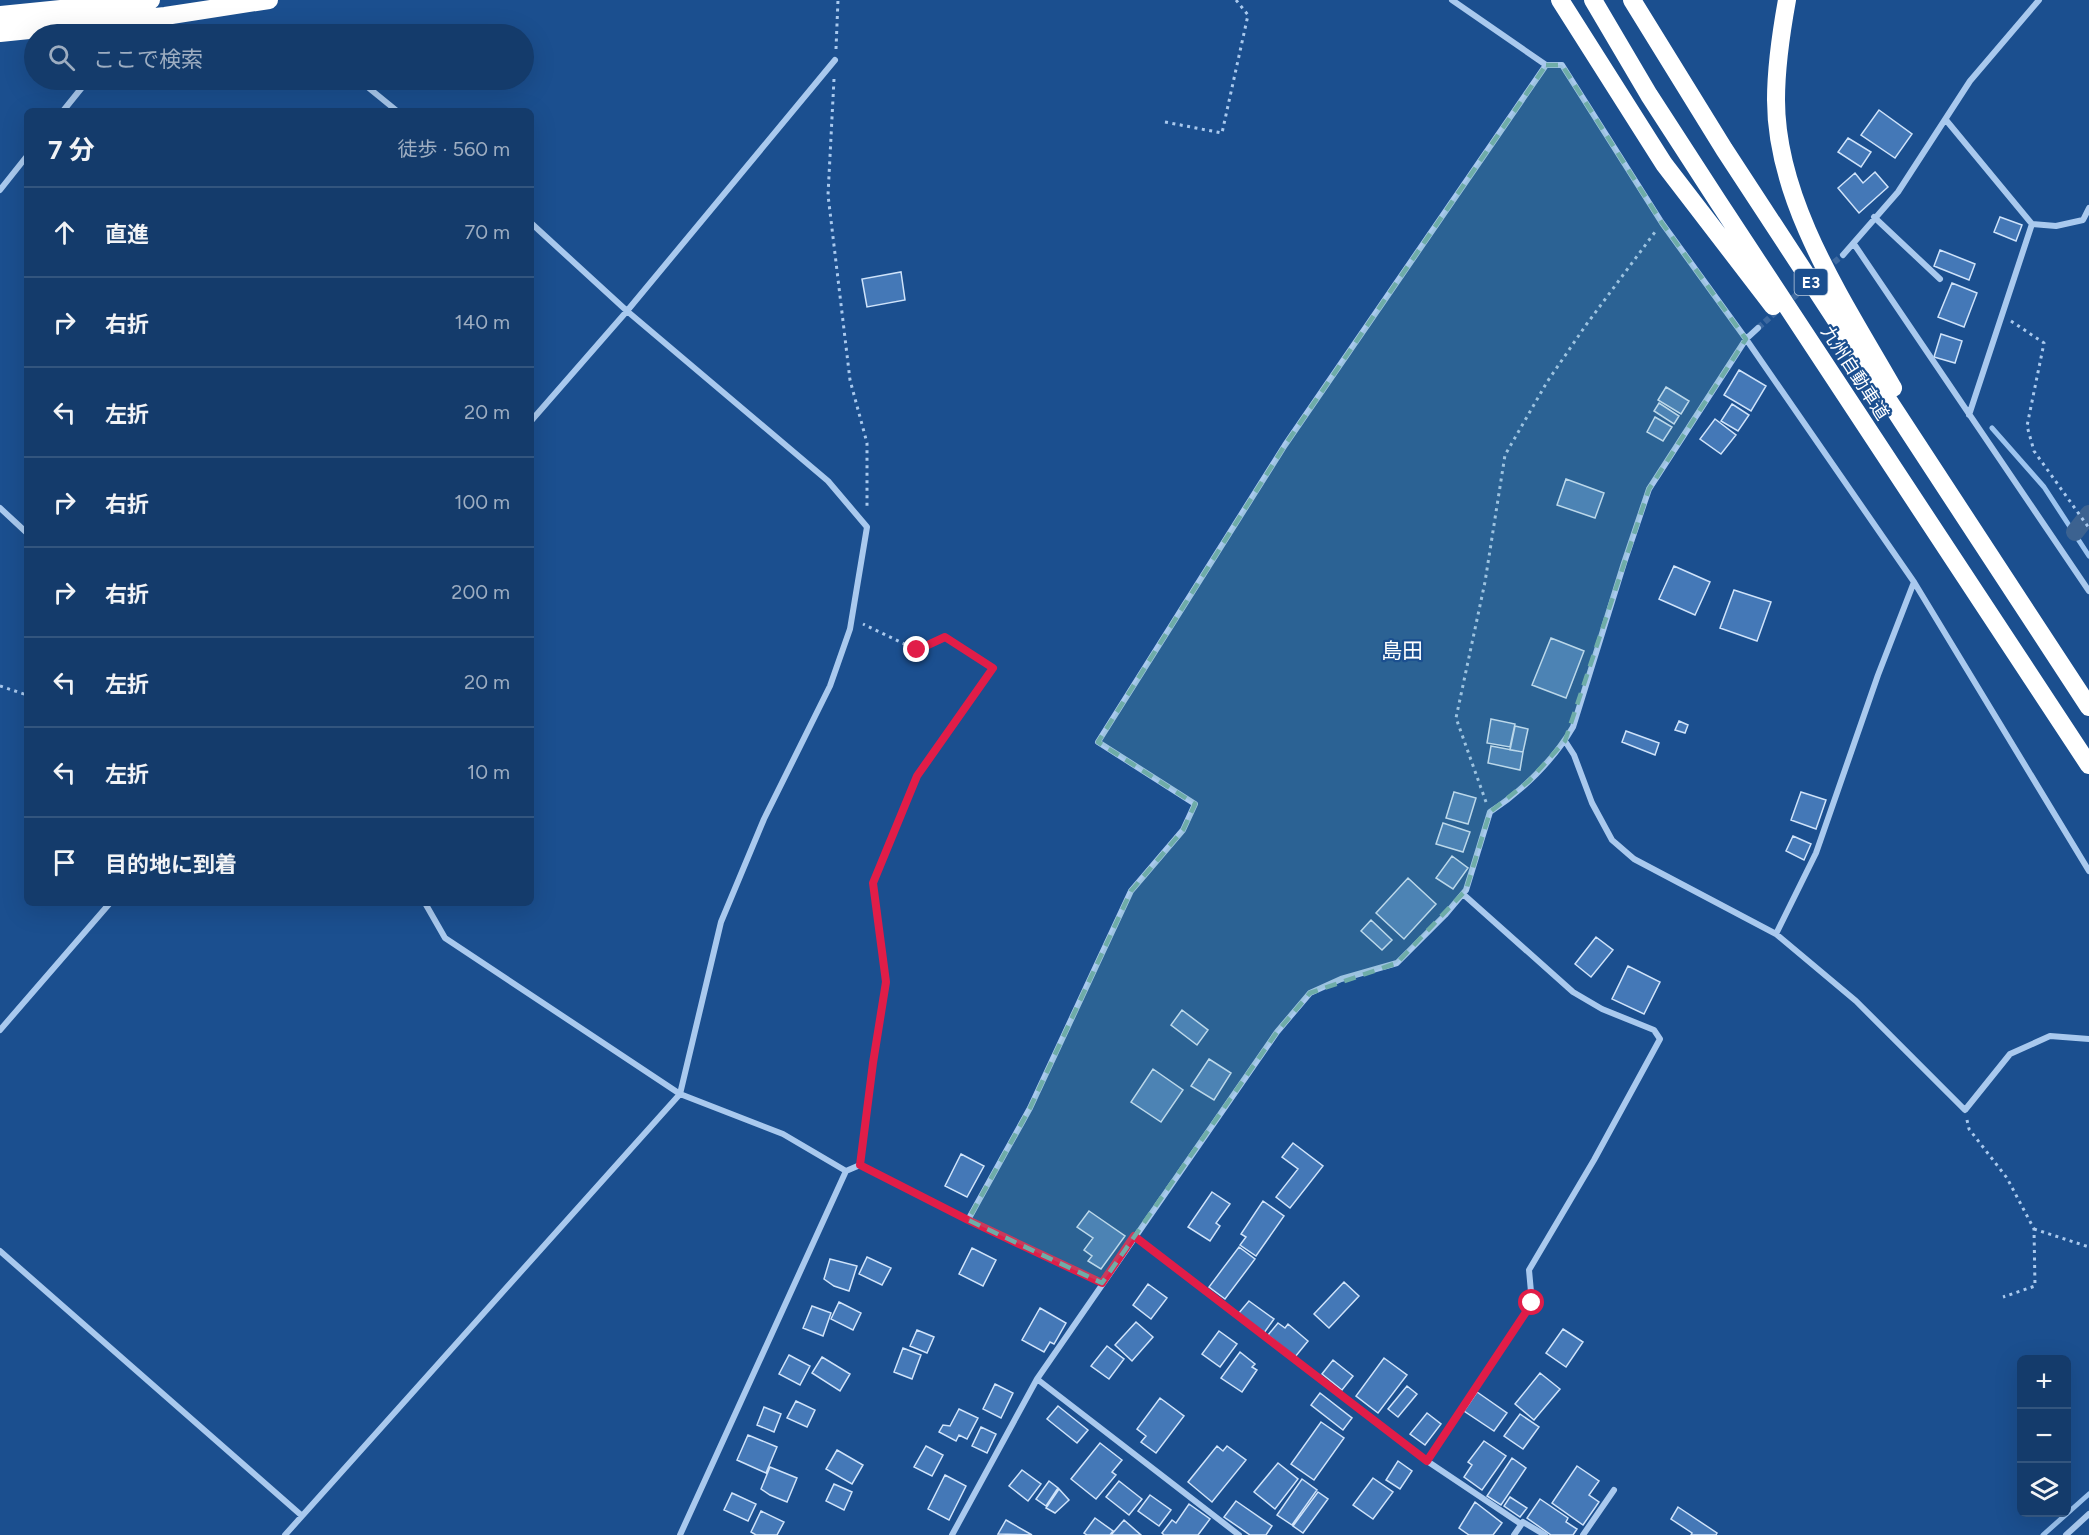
<!DOCTYPE html>
<html lang="ja">
<head>
<meta charset="utf-8">
<style>
  body { margin:0; font-family:Figtree,"Noto Sans JP",sans-serif; background:#1d4271; color:#f1f3f6 }
  .controls { position:absolute; right:18px; bottom:18px; display:grid; overflow:hidden; border-radius:9px; box-shadow:0 6px 24px #0002 }
  .controls button { width:54px; height:54px; display:grid; place-items:center; padding:0; border:0; border-bottom:2px solid #33557e; background:#143b6b; color:#f1f3f6; font:30px sans-serif }
  .stop { position:absolute; width:18px; height:18px; margin:-14px; border:4px solid #e11d48; border-radius:50%; background:#fff }
  .stop.end { background:#e11d48; border-color:#fff; box-shadow:0 2px 6px #0008 }
  .list { margin:0; padding:0; list-style:none }
  h2 { display:flex; justify-content:space-between; align-items:center; height:78px; margin:0; padding:0 24px; font-size:26px }
  h2 small { font-size:20px; font-weight:400; color:#9dadc1 }
  .list li { display:grid; grid-template-columns:39px 1fr auto; gap:18px; align-items:center; box-sizing:border-box; height:90px; padding:0 24px; border-top:2px solid #33557e }
  .list b { display:block; font-size:22px; white-space:nowrap }
  .list em { font-size:20px; font-style:normal; color:#9dadc1 }
  .icon { flex:none; width:33px; height:33px; fill:none; stroke:currentColor; stroke-width:2; stroke-linecap:round; stroke-linejoin:round }
  .map { position:relative; flex:none; width:2089px; height:1535px; overflow:hidden }
  .search { position:absolute; background:#143b6b; box-shadow:0 6px 24px #0002; left:24px; top:24px; width:510px; height:66px; display:flex; align-items:center; gap:15px; box-sizing:border-box; padding:0 21px; border-radius:33px; color:#9dadc1; font-size:22px }
  .panel { position:absolute; background:#143b6b; box-shadow:0 6px 24px #0002; left:24px; top:108px; width:510px; height:798px; border-radius:9px }
  .map>svg:first-child { display:block }
  .lines { fill:none; stroke-linecap:round; stroke-linejoin:round }
  .stream { stroke:#9cc4f0; stroke-width:5 }
  .canal { stroke:#3c6290; stroke-width:18 }
  .building { fill:#4478b7; stroke:#cfe3fa; stroke-width:1.5 }
  .minor-tunnel { stroke:#3d69a0; stroke-width:6; stroke-dasharray:6 3; stroke-linecap:butt }
  .path { stroke:#a9c9ee; stroke-width:3; stroke-dasharray:3 4.5; stroke-linecap:butt }
  .minor { stroke:#a9c9ee; stroke-width:6 }
  .motorway { stroke:#fff; stroke-width:18 }
  .route { stroke:#e11d48; stroke-width:8 }
  .marked { fill:#6fada8; fill-opacity:0.2; stroke:#6fada8; stroke-width:4.5; stroke-dasharray:12 8; stroke-linejoin:round }
  .labels { text-anchor:middle; stroke-width:4.5; stroke-linejoin:round; paint-order:stroke }
  .shield { fill:#1b4f8f; stroke:#bbcadd; stroke-width:1.5 }
  .shield-label { font-size:16px; font-weight:bold; fill:#fff }
  .street-label { font-size:18px; fill:#fff; stroke:#1b4f8f }
  .quarter-label { font-size:21px; fill:#fff; stroke:#1b4f8f }
</style>
</head>
<body>
<div class="map">
<svg width="2089" height="1535" viewBox="0 0 2089 1535">
  <rect width="100%" height="100%" fill="#1b4f8f"/>
  <g class="lines">
    <path class="stream" d="M 1992,428 L 2044,487 L 2089,556
      M 2043,1535 L 2089,1494"/>
    <path class="canal" d="M 2075,532 L 2089,514"/>
  </g>
  <path class="building" d="M 1879,110 L 1912,134 L 1895,158 L 1861,135 Z
    M 1848,138 L 1871,152 L 1861,167 L 1838,152 Z
    M 1875,172 L 1888,187 L 1859,213 L 1838,188 L 1855,173 L 1863,183 Z
    M 2000,217 L 2022,225 L 2016,241 L 1994,232 Z
    M 1940,250 L 1975,264 L 1969,280 L 1934,266 Z
    M 901,272 L 905,300 L 867,307 L 862,279 Z
    M 1952,283 L 1977,293 L 1964,327 L 1938,317 Z
    M 1941,334 L 1962,341 L 1955,363 L 1934,357 Z
    M 1739,370 L 1766,386 L 1751,411 L 1724,395 Z
    M 1666,387 L 1689,401 L 1681,414 L 1658,400 Z
    M 1659,403 L 1679,416 L 1674,424 L 1654,411 Z
    M 1732,404 L 1749,415 L 1738,431 L 1721,421 Z
    M 1655,417 L 1672,427 L 1663,441 L 1647,432 Z
    M 1715,419 L 1736,435 L 1721,454 L 1700,439 Z
    M 1566,479 L 1604,493 L 1595,518 L 1557,505 Z
    M 1674,566 L 1710,582 L 1695,615 L 1659,599 Z
    M 1734,590 L 1771,602 L 1757,641 L 1720,628 Z
    M 1551,638 L 1584,651 L 1566,698 L 1532,685 Z
    M 1491,719 L 1515,724 L 1510,747 L 1487,743 Z
    M 1679,721 L 1688,725 L 1685,733 L 1675,730 Z
    M 1515,726 L 1528,729 L 1523,752 L 1510,750 Z
    M 1626,731 L 1659,743 L 1655,755 L 1622,742 Z
    M 1491,746 L 1523,752 L 1520,770 L 1488,763 Z
    M 1454,792 L 1476,798 L 1468,824 L 1446,818 Z
    M 1801,792 L 1826,800 L 1816,829 L 1791,820 Z
    M 1443,823 L 1470,832 L 1463,852 L 1436,844 Z
    M 1793,836 L 1811,844 L 1804,860 L 1786,851 Z
    M 1452,856 L 1468,868 L 1453,889 L 1436,878 Z
    M 1408,878 L 1436,904 L 1404,939 L 1376,913 Z
    M 1371,920 L 1392,940 L 1382,950 L 1361,931 Z
    M 1596,937 L 1613,950 L 1591,977 L 1575,964 Z
    M 1628,966 L 1660,982 L 1644,1014 L 1612,999 Z
    M 1182,1010 L 1208,1030 L 1197,1045 L 1171,1025 Z
    M 1209,1059 L 1231,1073 L 1214,1100 L 1191,1086 Z
    M 1153,1069 L 1183,1090 L 1161,1122 L 1131,1102 Z
    M 1293,1143 L 1323,1166 L 1290,1208 L 1276,1197 L 1298,1169 L 1282,1157 Z
    M 961,1154 L 984,1166 L 967,1197 L 945,1186 Z
    M 1212,1192 L 1230,1204 L 1216,1223 L 1220,1226 L 1210,1241 L 1188,1227 Z
    M 1263,1201 L 1284,1216 L 1256,1256 L 1240,1245 L 1246,1237 L 1241,1234 Z
    M 1089,1211 L 1125,1236 L 1101,1269 L 1088,1261 L 1092,1256 L 1084,1250 L 1093,1238 L 1077,1227 Z
    M 1239,1247 L 1255,1259 L 1225,1299 L 1209,1287 Z
    M 972,1248 L 996,1260 L 983,1286 L 959,1274 Z
    M 867,1257 L 891,1268 L 882,1285 L 859,1274 Z
    M 830,1259 L 857,1266 L 849,1291 L 834,1286 L 824,1279 Z
    M 1344,1282 L 1359,1296 L 1329,1328 L 1314,1314 Z
    M 1148,1284 L 1167,1298 L 1151,1319 L 1133,1305 Z
    M 1249,1301 L 1274,1319 L 1264,1333 L 1238,1314 Z
    M 839,1302 L 861,1313 L 853,1330 L 831,1319 Z
    M 812,1306 L 831,1313 L 823,1336 L 803,1328 Z
    M 1040,1308 L 1066,1323 L 1054,1344 L 1050,1342 L 1044,1352 L 1022,1340 Z
    M 1136,1322 L 1153,1337 L 1132,1361 L 1115,1345 Z
    M 1278,1323 L 1285,1328 L 1288,1324 L 1308,1341 L 1295,1357 L 1268,1335 Z
    M 1563,1329 L 1583,1342 L 1566,1367 L 1546,1353 Z
    M 917,1330 L 934,1337 L 927,1353 L 910,1346 Z
    M 1219,1331 L 1237,1344 L 1220,1367 L 1202,1354 Z
    M 1107,1346 L 1124,1359 L 1109,1379 L 1091,1366 Z
    M 903,1348 L 921,1355 L 912,1379 L 894,1372 Z
    M 1240,1352 L 1255,1364 L 1252,1367 L 1257,1370 L 1242,1392 L 1221,1378 Z
    M 789,1355 L 810,1366 L 800,1385 L 779,1374 Z
    M 822,1357 L 850,1374 L 840,1391 L 812,1373 Z
    M 1384,1358 L 1407,1375 L 1378,1413 L 1356,1396 Z
    M 1333,1360 L 1353,1376 L 1342,1390 L 1322,1374 Z
    M 1540,1373 L 1560,1389 L 1534,1420 L 1515,1404 Z
    M 995,1384 L 1013,1393 L 1001,1418 L 983,1409 Z
    M 1407,1386 L 1417,1394 L 1398,1417 L 1388,1409 Z
    M 1477,1392 L 1507,1413 L 1494,1431 L 1464,1411 Z
    M 1320,1393 L 1352,1418 L 1343,1430 L 1311,1405 Z
    M 1160,1398 L 1184,1416 L 1156,1453 L 1141,1442 L 1146,1436 L 1137,1429 Z
    M 796,1401 L 815,1410 L 807,1427 L 787,1418 Z
    M 1058,1406 L 1088,1430 L 1077,1443 L 1047,1419 Z
    M 764,1407 L 781,1414 L 774,1432 L 757,1425 Z
    M 959,1409 L 978,1418 L 967,1439 L 959,1435 L 956,1441 L 939,1432 L 943,1425 L 950,1426 Z
    M 1427,1413 L 1441,1424 L 1425,1445 L 1410,1434 Z
    M 1520,1414 L 1539,1427 L 1523,1449 L 1504,1436 Z
    M 1321,1422 L 1344,1438 L 1314,1480 L 1291,1464 Z
    M 981,1427 L 996,1434 L 987,1453 L 972,1446 Z
    M 748,1435 L 777,1447 L 766,1473 L 737,1460 Z
    M 1484,1441 L 1506,1456 L 1482,1490 L 1464,1477 L 1472,1465 L 1468,1462 Z
    M 1100,1443 L 1122,1460 L 1112,1472 L 1116,1475 L 1096,1499 L 1071,1479 Z
    M 926,1446 L 943,1455 L 932,1476 L 914,1467 Z
    M 1217,1446 L 1223,1451 L 1227,1446 L 1246,1460 L 1212,1502 L 1188,1482 Z
    M 837,1450 L 863,1465 L 852,1484 L 826,1469 Z
    M 1512,1458 L 1526,1468 L 1501,1505 L 1487,1496 Z
    M 1398,1461 L 1412,1471 L 1400,1489 L 1386,1480 Z
    M 1278,1463 L 1298,1479 L 1275,1509 L 1254,1492 Z
    M 1577,1466 L 1599,1481 L 1589,1495 L 1599,1502 L 1583,1525 L 1552,1503 Z
    M 770,1467 L 797,1478 L 787,1502 L 770,1495 L 761,1489 Z
    M 1022,1470 L 1041,1484 L 1028,1501 L 1009,1486 Z
    M 945,1475 L 966,1486 L 949,1520 L 928,1509 Z
    M 1373,1478 L 1393,1492 L 1373,1519 L 1353,1505 Z
    M 1302,1479 L 1317,1490 L 1292,1525 L 1277,1515 Z
    M 1049,1481 L 1058,1488 L 1046,1506 L 1036,1499 Z
    M 1119,1481 L 1142,1499 L 1129,1515 L 1106,1497 Z
    M 834,1484 L 852,1492 L 844,1510 L 826,1501 Z
    M 1059,1489 L 1069,1500 L 1055,1513 L 1046,1508 Z
    M 1318,1492 L 1328,1499 L 1303,1533 L 1293,1526 Z
    M 732,1493 L 756,1504 L 748,1521 L 724,1510 Z
    M 1150,1495 L 1171,1510 L 1159,1526 L 1138,1511 Z
    M 1510,1497 L 1527,1508 L 1520,1517 L 1504,1506 Z
    M 1540,1499 L 1568,1518 L 1566,1522 L 1577,1529 L 1573,1535 L 1551,1535 L 1527,1518 Z
    M 1236,1501 L 1272,1526 L 1266,1535 L 1250,1535 L 1224,1517 Z
    M 1475,1502 L 1502,1523 L 1493,1535 L 1469,1535 L 1459,1528 Z
    M 1189,1504 L 1210,1519 L 1198,1535 L 1164,1535 L 1162,1533 L 1172,1520 L 1176,1523 Z
    M 1678,1507 L 1717,1533 L 1716,1535 L 1691,1535 L 1692,1533 L 1671,1519 Z
    M 761,1511 L 784,1522 L 777,1535 L 756,1535 L 751,1532 Z
    M 1095,1518 L 1113,1531 L 1110,1535 L 1087,1535 L 1084,1533 Z
    M 1006,1520 L 1032,1535 L 998,1534 Z
    M 1124,1520 L 1141,1535 L 1111,1535 Z"/>
  <g class="lines">
    <path class="minor-tunnel" d="M 1827,268 L 1843,255
      M 1786,304 L 1810,283
      M 1758,328 L 1778,310"/>
    <path class="path" d="M 836,49 L 838,0
      M 834,79 L 828,195 L 850,380 L 867,443 L 867,510
      M 1165,122 L 1222,133 L 1248,15 L 1236,0
      M 2011,321 L 2044,343 L 2027,426 L 2034,451 L 2089,528
      M 0,686 L 27,695
      M 1486,802 L 1456,718 L 1485,582 L 1505,455 L 1547,382 L 1586,325 L 1655,232
      M 1967,1120 L 1969,1129 L 2007,1178 L 2034,1229 L 2035,1286 L 2003,1297
      M 862,1154 L 873,1063 L 886,982 L 873,883 L 917,776 L 993,667 L 945,637 L 917,650 L 863,624
      M 2034,1229 L 2089,1247"/>
    <path class="minor" d="M 1452,0 L 1546,65 L 1562,65 L 1662,223 L 1746,339 L 1914,582 L 2089,871
      M 359,80 L 397,111
      M 63,111 L 88,80
      M 1946,120 L 2032,224 L 2056,226 L 2083,220 L 2089,208
      M 0,190 L 27,156
      M 1874,217 L 1940,279
      M 1854,244 L 2089,591
      M 1843,255 L 1898,192 L 1970,81 L 2039,0
      M 1969,415 L 2032,224
      M 531,421 L 627,311 L 835,60
      M 0,508 L 27,533
      M 1565,741 L 1574,755 L 1592,803 L 1612,840 L 1634,859 L 1776,934 L 1856,1001 L 1965,1110 L 2010,1054 L 2050,1036 L 2089,1039
      M 425,903 L 445,938 L 680,1094 L 783,1134 L 846,1171
      M 1776,934 L 1816,853 L 1878,675 L 1914,582
      M 0,1030 L 110,903
      M 968,1220 L 1030,1108 L 1131,891 L 1183,830 L 1195,804 L 1098,742 L 1285,445 L 1546,65
      M 1134,1236 L 1427,1461 L 1521,1524
      M 0,1251 L 301,1515
      M 1037,1379 L 1239,1535
      M 1427,1461 L 1532,1303 L 1529,1270 L 1594,1160 L 1660,1039 L 1654,1030 L 1602,1009 L 1573,992 L 1463,894
      M 285,1535 L 680,1094 L 721,922 L 764,819 L 830,686 L 850,629 L 867,527 L 828,481 L 627,311 L 531,223
      M 680,1535 L 846,1171 L 860,1165 L 968,1220 L 1102,1283
      M 952,1535 L 1037,1379 L 1277,1032 L 1310,993 L 1341,979 L 1397,963 L 1445,915 L 1466,890 L 1490,812 C 1522,791 1553,761 1573,727 L 1624,563 L 1649,489 L 1746,339 L 1758,328
      M 1514,1535 L 1523,1522 L 1545,1535
      M 1583,1535 L 1614,1490
      M 2066,1535 L 2089,1514"/>
    <path class="motorway" d="M 1560,0 L 1664,164 L 1773,306
      M 1593,0 L 1649,95 L 1717,200 L 2089,765
      M 1632,0 L 1724,149 L 2089,707
      M 1787,0 C 1781,33 1776,66 1776,100 C 1776,202 1844,302 1893,388
      M 0,15 L 151,0
      M 0,33 L 165,16 L 269,0"/>
  </g>
  <g class="lines">
    <path class="route" d="M 917,650 L 945,637 L 993,668 L 917,776 L 873,883 L 886,982 L 873,1063 L 860,1165 L 968,1220 L 1102,1283 L 1134,1236 L 1427,1461 L 1532,1303"/>
  </g>
  <path class="marked" d="M 1546,65 L 1562,65 L 1662,223 L 1746,339 L 1649,489 L 1565,741 L 1529,781 L 1490,812 L 1466,890 L 1397,963 L 1310,993 L 1277,1032 L 1102,1283 L 968,1220 L 1030,1108 L 1131,891 L 1183,830 L 1195,804 L 1098,742 L 1285,445 Z"/>
  <g class="labels">
    <rect class="shield" x="1794.5" y="269" width="33" height="26" rx="4.5"/>
    <g class="shield-label">
      <text x="1811" y="288">E3</text>
    </g>
    <g class="street-label">
      <text transform="translate(1855 373) rotate(57)" y="6">九州自動車道</text>
    </g>
    <g class="quarter-label">
      <text x="1402" y="658">島田</text>
    </g>
  </g>
</svg>
<div class="controls">
<button>+</button>
<button>−</button>
<button><svg class="icon" aria-label="layers" viewBox="0 0 24 24"><path d="M12 4l9 5-9 5-9-5zM3 14l9 5 9-5"/></svg></button>
</div>
<div class="stop" style="left:1532px;top:1303px"></div>
<div class="stop end" style="left:917px;top:650px"></div>
<div class="search"><svg class="icon" aria-label="search" viewBox="0 0 24 24"><circle cx="10" cy="10" r="6"/><path d="M15 15l6 6"/></svg>ここで検索</div>
<section class="panel">
<h2>7 分<small>徒歩 · 560 m</small></h2>
<ul class="list">
<li><svg class="icon" aria-label="ahead" viewBox="0 0 24 24"><path d="M12 20V5M6 11l6-6 6 6"/></svg><div><b>直進</b></div><em>70 m</em></li>
<li><svg class="icon" aria-label="right" viewBox="0 0 24 24"><path d="M7 20v-9h11M14 6l5 5-5 5"/></svg><div><b>右折</b></div><em>140 m</em></li>
<li><svg class="icon" aria-label="left" viewBox="0 0 24 24"><path d="M17 20v-9H6M10 6l-5 5 5 5"/></svg><div><b>左折</b></div><em>20 m</em></li>
<li><svg class="icon" aria-label="right" viewBox="0 0 24 24"><path d="M7 20v-9h11M14 6l5 5-5 5"/></svg><div><b>右折</b></div><em>100 m</em></li>
<li><svg class="icon" aria-label="right" viewBox="0 0 24 24"><path d="M7 20v-9h11M14 6l5 5-5 5"/></svg><div><b>右折</b></div><em>200 m</em></li>
<li><svg class="icon" aria-label="left" viewBox="0 0 24 24"><path d="M17 20v-9H6M10 6l-5 5 5 5"/></svg><div><b>左折</b></div><em>20 m</em></li>
<li><svg class="icon" aria-label="left" viewBox="0 0 24 24"><path d="M17 20v-9H6M10 6l-5 5 5 5"/></svg><div><b>左折</b></div><em>10 m</em></li>
<li><svg class="icon" aria-label="arrive" viewBox="0 0 24 24"><path d="M6 21V4h12l-3 4 3 4H6"/></svg><div><b>目的地に到着</b></div></li>
</ul>
</section>
</div>
</body>
</html>
